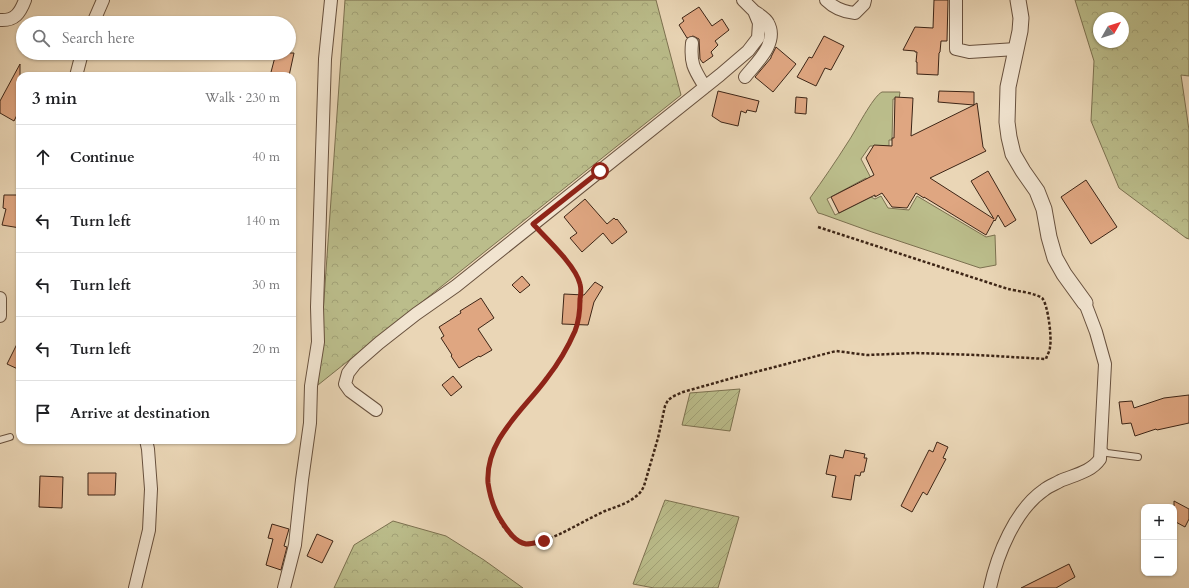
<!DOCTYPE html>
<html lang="en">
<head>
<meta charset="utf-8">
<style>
  body { margin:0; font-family:Cardo,serif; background:#f2f2f2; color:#202124 }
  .controls { position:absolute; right:12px; bottom:12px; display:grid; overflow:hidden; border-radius:8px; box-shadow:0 1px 3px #0004 }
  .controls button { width:36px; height:36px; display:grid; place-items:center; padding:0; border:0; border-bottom:1px solid #e0e0e0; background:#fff; color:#202124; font:20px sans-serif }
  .compass { position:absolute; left:1093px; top:12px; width:36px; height:36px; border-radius:50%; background:#fff; box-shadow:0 1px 3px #0004; rotate:51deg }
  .stop { position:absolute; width:12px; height:12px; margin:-9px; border:3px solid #8f2418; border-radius:50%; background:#fff }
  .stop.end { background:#8f2418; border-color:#fff; box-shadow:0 1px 4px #0008 }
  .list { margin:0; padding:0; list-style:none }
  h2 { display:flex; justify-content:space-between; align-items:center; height:52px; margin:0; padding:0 16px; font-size:17px }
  h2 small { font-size:13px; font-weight:400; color:#757577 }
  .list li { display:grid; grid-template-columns:26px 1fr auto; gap:12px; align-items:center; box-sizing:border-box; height:64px; padding:0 16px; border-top:1px solid #e0e0e0 }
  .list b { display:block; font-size:15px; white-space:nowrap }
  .list em { font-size:13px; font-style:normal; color:#757577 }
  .icon { flex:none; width:22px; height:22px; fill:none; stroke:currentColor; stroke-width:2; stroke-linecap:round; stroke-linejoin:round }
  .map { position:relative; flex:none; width:1189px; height:588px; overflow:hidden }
  .search { position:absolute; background:#fff; box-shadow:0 1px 3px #0004; left:16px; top:16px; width:280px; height:44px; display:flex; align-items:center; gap:10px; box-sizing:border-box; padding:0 14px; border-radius:22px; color:#757577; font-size:15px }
  .panel { position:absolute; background:#fff; box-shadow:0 1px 3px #0004; left:16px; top:72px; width:280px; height:372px; border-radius:12px }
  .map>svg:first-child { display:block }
  .forest { fill:url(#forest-crowns); stroke:#7c7150; fill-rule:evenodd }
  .garden { fill:url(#garden-furrows); stroke:#7c7150 }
  .pitch { fill:#bbbd8b; stroke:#7c7150 }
  .building { fill:#dfa681; stroke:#3d2516 }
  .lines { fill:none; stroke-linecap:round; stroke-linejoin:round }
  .service-casing { stroke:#68513e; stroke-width:8 }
  .minor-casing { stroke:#68513e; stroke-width:14 }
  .tertiary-casing { stroke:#68513e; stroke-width:17 }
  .path { stroke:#3d2516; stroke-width:2.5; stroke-dasharray:3 2; stroke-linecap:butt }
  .service { stroke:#f1e4d0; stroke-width:6 }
  .minor { stroke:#f1e4d0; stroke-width:12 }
  .tertiary { stroke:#f1e4d0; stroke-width:15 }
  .route { stroke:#8f2418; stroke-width:5 }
</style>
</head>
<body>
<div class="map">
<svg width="1189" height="588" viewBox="0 0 1189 588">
  <defs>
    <pattern id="forest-crowns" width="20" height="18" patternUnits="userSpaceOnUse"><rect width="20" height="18" fill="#bbbd8b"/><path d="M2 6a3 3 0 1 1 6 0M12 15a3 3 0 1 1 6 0" fill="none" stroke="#a2a277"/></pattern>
    <pattern id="garden-furrows" width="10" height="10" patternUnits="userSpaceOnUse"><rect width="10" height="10" fill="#bbbd8b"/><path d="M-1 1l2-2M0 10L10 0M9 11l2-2" fill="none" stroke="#a2a277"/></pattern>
  </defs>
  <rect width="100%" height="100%" fill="#ead6b6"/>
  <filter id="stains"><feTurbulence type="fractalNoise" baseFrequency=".005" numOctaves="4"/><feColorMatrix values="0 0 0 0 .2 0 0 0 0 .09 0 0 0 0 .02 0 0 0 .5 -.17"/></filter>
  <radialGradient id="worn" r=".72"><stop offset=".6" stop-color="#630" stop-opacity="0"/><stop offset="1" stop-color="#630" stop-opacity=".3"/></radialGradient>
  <path class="forest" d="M 345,0 L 656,0 L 681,95 L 318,385 Z
    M 1075,0 L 1189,0 L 1189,76 L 1181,75 L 1189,130 L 1189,239 L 1186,238 L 1119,188 L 1091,121 L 1094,61 ZM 1099,18 L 1123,18 L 1123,42 L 1099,42 Z
    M 393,521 L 446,536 L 484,560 L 523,588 L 334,588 L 354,545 Z"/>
  <path class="garden" d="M 740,389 L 730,431 L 682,425 L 690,393 Z
    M 665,500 L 739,517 L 718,588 L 654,588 L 633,584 Z"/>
  <path class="pitch" d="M 882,92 L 900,92 L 899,99 L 893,99 L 892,140 L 889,140 L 889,146 L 870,146 L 861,159 L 872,180 L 869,181 L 866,178 L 827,199 L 835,215 L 871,197 L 875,199 L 881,196 L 888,208 L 909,210 L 917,196 L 986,237 L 995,235 L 996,265 L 980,268 L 872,232 L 822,214 L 818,213 L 810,198 C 823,180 836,161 848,142 C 855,132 873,96 882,92 Z"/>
  <path class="building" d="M 934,0 L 948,0 L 947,41 L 941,41 L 940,52 L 939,53 L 938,75 L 917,74 L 917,62 L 916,62 L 917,52 L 915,52 L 915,51 L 903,50 L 915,27 L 933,28 Z
    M 699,7 L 712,26 L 722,19 L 729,30 L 715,41 L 718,45 L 711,52 L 713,56 L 703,63 L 700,59 L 699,39 L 693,36 L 687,38 L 679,25 L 684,21 L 682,18 Z
    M 824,36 L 844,46 L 831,70 L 825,68 L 816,86 L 797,77 L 809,57 L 812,58 Z
    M 776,47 L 796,64 L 773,92 L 755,77 L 771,58 L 771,57 Z
    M 276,53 L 294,53 L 289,76 L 270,76 Z
    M 20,64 L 20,109 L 14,121 L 0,113 L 0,101 Z
    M 718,91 L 759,101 L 756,112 L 747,110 L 746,113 L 741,111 L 738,126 L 721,122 L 712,116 Z
    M 939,91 L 974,92 L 974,105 L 977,103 L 983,147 L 986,151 L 930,178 L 994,219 L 971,181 L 988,171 L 1016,220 L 1005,227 L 998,215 L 995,221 L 994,220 L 986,235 L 924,197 L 924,198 L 916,193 L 907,208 L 892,207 L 882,193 L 875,197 L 875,195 L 839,213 L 831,197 L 874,175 L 866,158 L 874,145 L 892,146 L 892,138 L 894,138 L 895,97 L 913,98 L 911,136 L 974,105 L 938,102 Z
    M 796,97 L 807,98 L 806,114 L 795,113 Z
    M 1086,180 L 1117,227 L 1091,244 L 1061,197 Z
    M 4,195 L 20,195 L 20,228 L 2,225 L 6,209 L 3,208 Z
    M 585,199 L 607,224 L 614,218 L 616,220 L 617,219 L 627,232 L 612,244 L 603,233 L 582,252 L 570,238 L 577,233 L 564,217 Z
    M 522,276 L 530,285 L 520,293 L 512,285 Z
    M 595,282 L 603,287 L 594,302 L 588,325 L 562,324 L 564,294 L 584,295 Z
    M 481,298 L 494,318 L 478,329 L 492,350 L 480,357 L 479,356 L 459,368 L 451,356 L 452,355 L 441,338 L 444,336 L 439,327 L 461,313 L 460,311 Z
    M 20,338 L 20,370 L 7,364 Z
    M 453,376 L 462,387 L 451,396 L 442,385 Z
    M 1189,395 L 1189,423 L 1157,430 L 1156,429 L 1135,436 L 1131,423 L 1122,424 L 1119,402 L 1132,401 L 1134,408 L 1164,398 Z
    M 937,442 L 948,447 L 943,458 L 946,459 L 927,495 L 923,492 L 912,512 L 901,506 L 929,450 L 933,452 Z
    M 845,450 L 865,454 L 864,458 L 867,458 L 864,472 L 861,472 L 860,476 L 855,475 L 851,500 L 832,497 L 836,476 L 826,474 L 830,455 L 843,458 Z
    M 88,473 L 116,473 L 115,495 L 88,495 Z
    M 40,476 L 63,477 L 62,508 L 39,507 Z
    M 1174,501 L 1189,509 L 1189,519 L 1185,527 L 1174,521 Z
    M 272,524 L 289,529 L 284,546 L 287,547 L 281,570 L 266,565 L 273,539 L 268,538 Z
    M 317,534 L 333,541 L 322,563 L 307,556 Z
    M 1069,564 L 1075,577 L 1056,588 L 1021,588 Z"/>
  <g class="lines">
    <g class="service-casing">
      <path id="service" d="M 0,440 L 10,437
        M 1101,448 L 1107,453 L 1138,457"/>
    </g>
    <g class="minor-casing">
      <path id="minor" d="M 826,0 C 834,8 843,12 855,13 L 864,4 L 865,0
        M 956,0 L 956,49 L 969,52 L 1016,49
        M 0,20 C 15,21 20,13 25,0
        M 93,23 L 103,0
        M 692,43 C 690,64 694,69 705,87
        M 76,76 L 82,53
        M 745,77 C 756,63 779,43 768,23 C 766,18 758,14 754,11
        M 0,298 L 0,316
        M 376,410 L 350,391 L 345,384 L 348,373 L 355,364 L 379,343 L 416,314 L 456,286 L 720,75 L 748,51 L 758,38 L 759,23 L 754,11 L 743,0
        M 135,588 L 149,530 L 151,489 L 148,449 L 146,440
        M 284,588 L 295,545 L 302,480 L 310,423 L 311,386 L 318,342 L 317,307 L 325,59 L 331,0
        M 990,588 C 997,555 1015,510 1044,490 C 1049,486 1055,484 1060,481 C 1074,475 1091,472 1100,459 L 1105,364 L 1096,332 L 1085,303"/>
    </g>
    <g class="tertiary-casing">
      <path id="tertiary" d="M 1018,0 L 1021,18 L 1020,31 L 1008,87 L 1007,122 L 1009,137 L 1013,154 L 1023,171 L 1037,191 L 1044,209 L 1049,237 L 1055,258 L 1064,274 L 1085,303"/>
    </g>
    <path class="path" d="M 542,233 C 553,245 576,268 580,284 C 582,295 581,309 578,320 C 576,330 571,339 566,348 C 560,358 554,369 547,378 C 518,417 475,446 492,501 C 495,512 502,528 511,535 C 516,538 522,543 527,544 C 539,544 551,538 562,533 C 576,526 590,518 605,511 C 615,507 627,504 635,497 C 640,494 642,490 644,486 L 658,438 L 665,406 L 668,400 L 674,396 L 683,392 L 736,377 L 836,351 L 867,355 L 915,353 L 977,355 L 1046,359 C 1047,355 1050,351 1050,347 C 1052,338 1048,304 1042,298 C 1035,293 1017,291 1008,289 L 818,227"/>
    <use href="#service" class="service"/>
    <use href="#minor" class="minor"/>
    <use href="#tertiary" class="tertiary"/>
  </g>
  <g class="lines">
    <path class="route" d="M 544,541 C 539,542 531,544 526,544 C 515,542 508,531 502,522 C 494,510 490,497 488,483 C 485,439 524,410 547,378 C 558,364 568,347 575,331 C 579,321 580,309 580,299 C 581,294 581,288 580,284 C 576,266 546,238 533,224 L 600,171"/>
  </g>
  <rect width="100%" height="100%" filter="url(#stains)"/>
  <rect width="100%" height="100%" fill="url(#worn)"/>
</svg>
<div class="controls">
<button>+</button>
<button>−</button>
</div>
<svg class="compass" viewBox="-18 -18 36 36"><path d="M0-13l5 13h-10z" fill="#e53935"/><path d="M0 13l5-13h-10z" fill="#757577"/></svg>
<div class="stop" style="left:600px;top:171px"></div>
<div class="stop end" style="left:544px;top:541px"></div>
<div class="search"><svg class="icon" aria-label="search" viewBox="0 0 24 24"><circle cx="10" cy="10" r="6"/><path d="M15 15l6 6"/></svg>Search here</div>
<section class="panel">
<h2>3 min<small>Walk · 230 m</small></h2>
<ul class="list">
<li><svg class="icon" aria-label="ahead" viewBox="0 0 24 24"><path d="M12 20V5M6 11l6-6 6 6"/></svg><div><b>Continue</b></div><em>40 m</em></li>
<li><svg class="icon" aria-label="left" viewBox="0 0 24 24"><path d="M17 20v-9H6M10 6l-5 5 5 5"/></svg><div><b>Turn left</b></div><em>140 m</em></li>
<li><svg class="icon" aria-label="left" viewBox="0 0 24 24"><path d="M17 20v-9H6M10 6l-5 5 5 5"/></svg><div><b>Turn left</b></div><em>30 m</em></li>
<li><svg class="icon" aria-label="left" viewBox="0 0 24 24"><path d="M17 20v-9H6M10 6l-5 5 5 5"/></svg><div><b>Turn left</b></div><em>20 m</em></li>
<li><svg class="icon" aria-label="arrive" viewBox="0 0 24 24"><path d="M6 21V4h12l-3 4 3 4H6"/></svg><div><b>Arrive at destination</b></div></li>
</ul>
</section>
</div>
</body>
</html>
